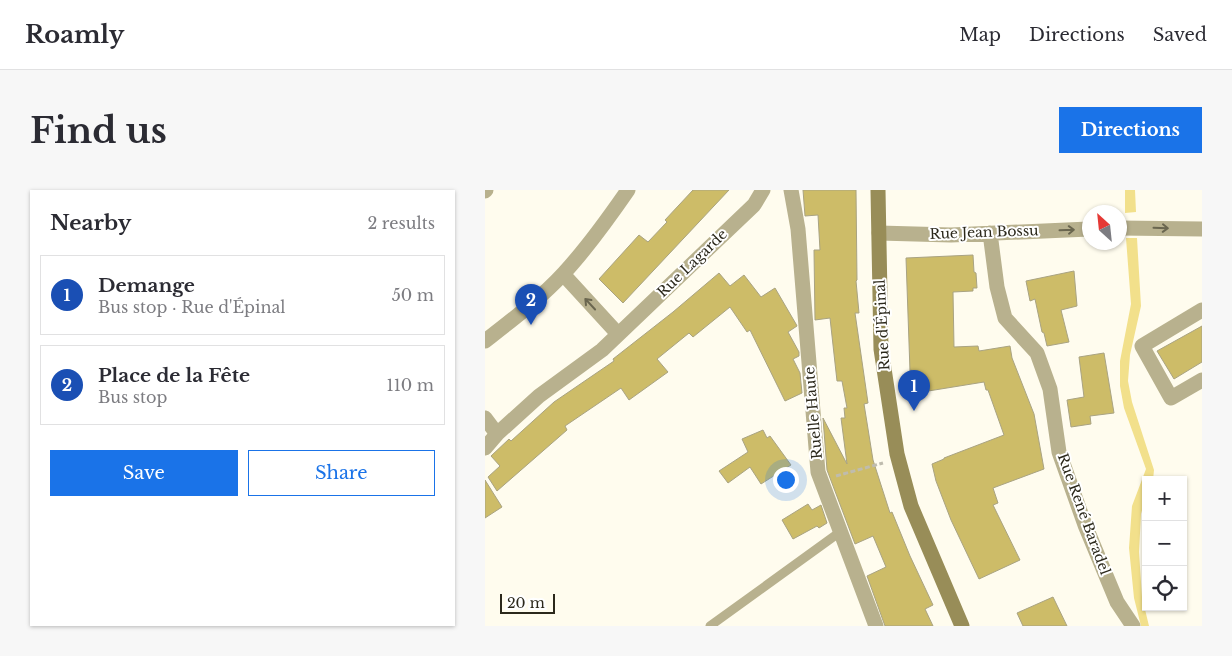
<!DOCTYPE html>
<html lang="en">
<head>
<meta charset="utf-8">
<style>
  body { margin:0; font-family:"Libre Baskerville",serif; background:#f7f7f7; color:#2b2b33 }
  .controls { position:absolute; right:15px; bottom:15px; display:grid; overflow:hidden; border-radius:0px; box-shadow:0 1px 4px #0004 }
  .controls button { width:45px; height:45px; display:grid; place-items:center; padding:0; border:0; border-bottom:1px solid #e1e1e2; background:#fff; color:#2b2b33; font:25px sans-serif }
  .compass { position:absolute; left:597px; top:15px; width:45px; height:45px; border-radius:50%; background:#fff; box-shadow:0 1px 4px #0004; rotate:333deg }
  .scale { position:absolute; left:15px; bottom:12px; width:55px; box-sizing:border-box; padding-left:5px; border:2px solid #2b281b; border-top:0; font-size:14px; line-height:18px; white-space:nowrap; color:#2b281b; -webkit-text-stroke:4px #fff; paint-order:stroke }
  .you { position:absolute; left:300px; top:289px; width:18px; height:18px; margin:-12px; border:4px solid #fff; border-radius:50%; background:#1a73e8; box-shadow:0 0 0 8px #1a73e833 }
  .badge { display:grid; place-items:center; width:32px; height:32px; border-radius:50%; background:#1a73e8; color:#fff; font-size:16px; font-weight:700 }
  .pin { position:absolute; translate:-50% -41px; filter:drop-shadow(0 1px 2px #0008) }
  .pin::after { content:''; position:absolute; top:26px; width:18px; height:15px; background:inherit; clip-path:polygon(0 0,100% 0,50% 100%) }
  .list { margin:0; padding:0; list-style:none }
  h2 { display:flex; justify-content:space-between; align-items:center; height:65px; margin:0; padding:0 20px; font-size:21px }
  h2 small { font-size:16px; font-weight:400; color:#7c7c81 }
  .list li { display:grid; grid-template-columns:32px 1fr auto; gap:15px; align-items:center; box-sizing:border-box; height:80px; margin:0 10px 10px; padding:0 10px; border:1px solid #e1e1e2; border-radius:0px }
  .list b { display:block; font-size:19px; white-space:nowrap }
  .list p { margin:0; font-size:16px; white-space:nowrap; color:#7c7c81 }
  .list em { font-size:16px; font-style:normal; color:#7c7c81 }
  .actions { display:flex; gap:10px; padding:15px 20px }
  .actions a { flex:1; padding:11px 0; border:1px solid #1a73e8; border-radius:0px; text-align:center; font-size:18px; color:#1a73e8 }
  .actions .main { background:#1a73e8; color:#fff }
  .icon { flex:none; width:28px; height:28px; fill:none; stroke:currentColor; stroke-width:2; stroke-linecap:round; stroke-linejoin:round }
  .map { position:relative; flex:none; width:717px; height:436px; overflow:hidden; border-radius:0px }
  header { display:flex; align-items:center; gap:30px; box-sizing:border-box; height:70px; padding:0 25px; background:#fff; border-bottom:1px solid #e1e1e2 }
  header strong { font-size:24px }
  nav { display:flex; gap:28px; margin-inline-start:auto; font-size:18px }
  .intro { display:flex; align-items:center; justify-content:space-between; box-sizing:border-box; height:120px; padding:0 30px }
  h1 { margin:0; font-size:35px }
  .button { padding:12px 22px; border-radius:0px; background:#1a73e8; color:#fff; font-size:18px; font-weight:700 }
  main { display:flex; gap:30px; padding:0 30px }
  aside { flex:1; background:#fff; border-radius:0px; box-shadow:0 1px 4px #0004 }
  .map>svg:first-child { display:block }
  .water { fill:#f2e08b }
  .building { fill:#cdbc68; stroke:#a9a382 }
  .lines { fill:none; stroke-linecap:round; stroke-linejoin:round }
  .path { stroke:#bfbcae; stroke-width:3; stroke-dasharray:5 2.5; stroke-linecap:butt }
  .lane { stroke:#b8b18e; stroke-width:9 }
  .street { stroke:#b8b18e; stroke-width:15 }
  .secondary { stroke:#988d58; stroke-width:15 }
  .oneway { stroke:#6a664f }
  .labels { text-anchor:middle; stroke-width:4; stroke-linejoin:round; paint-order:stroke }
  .street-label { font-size:14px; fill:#2b281b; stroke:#fff }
</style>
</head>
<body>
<header>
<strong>Roamly</strong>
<nav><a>Map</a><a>Directions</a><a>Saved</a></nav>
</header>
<div class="intro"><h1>Find us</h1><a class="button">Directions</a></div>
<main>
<aside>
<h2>Nearby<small>2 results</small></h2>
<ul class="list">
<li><span class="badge" style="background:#1a4fb4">1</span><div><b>Demange</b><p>Bus stop · Rue d'Épinal</p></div><em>50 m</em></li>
<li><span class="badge" style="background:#1a4fb4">2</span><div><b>Place de la Fête</b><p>Bus stop</p></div><em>110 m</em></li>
</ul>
<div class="actions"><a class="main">Save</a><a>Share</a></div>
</aside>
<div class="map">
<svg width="717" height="436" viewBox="0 0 717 436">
  <rect width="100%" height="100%" fill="#fffcee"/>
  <path class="water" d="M 640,0 L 650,0 L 651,22 L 640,23 Z
    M 641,48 L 652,48 L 656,116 L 645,165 L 643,191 L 647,212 L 669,280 L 668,290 L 661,290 L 661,306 L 656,324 L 654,362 L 657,407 L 664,436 L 656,436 L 649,408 L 644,358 L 647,316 L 661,279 L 639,218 L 635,196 L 635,171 L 646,114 Z"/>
  <path class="building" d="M 208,0 L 244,0 L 138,113 L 114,89 L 154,45 L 163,52 L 182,32 L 180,30 Z
    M 318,0 L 371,0 L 372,90 L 371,91 L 374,123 L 370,123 L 383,213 L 379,214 L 388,270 L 405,323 L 407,322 L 425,366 L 448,415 L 440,419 L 448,436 L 400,436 L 382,386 L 401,377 L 388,346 L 370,354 L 342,280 L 338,228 L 362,274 L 356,228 L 360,228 L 359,218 L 362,218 L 357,191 L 352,191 L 345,128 L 330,130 L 329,60 L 335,60 L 333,25 L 320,26 Z
    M 488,65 L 489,82 L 491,83 L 492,98 L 488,98 L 488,101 L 468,102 L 469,157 L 493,156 L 494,161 L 525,156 L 527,168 L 549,224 L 559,279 L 508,298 L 513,313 L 508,315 L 535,370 L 494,389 L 466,330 L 451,291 L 447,274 L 459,269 L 459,268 L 519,245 L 503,200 L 501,200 L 499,192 L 431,203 L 427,180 L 425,181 L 421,68 Z
    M 589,81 L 592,116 L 576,120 L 584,152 L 562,156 L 559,143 L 557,142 L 550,109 L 545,111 L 541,91 Z
    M 234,83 L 245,96 L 259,85 L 276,107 L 290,98 L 311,134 L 312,136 L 303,142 L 314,162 L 314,166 L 308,169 L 315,183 L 317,203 L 300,211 L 265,140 L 262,142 L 245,117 L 208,147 L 204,143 L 172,169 L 183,182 L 144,210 L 136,198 L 80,236 L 82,240 L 12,301 L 3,287 L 15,276 L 6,266 L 24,249 L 26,251 L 69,212 L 129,171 L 128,169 L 188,122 Z
    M 717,136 L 717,172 L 689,189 L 672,161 Z
    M 619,163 L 629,223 L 605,226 L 606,234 L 586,237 L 582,210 L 599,207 L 594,167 Z
    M 278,240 L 282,248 L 285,246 L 306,275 L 276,294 L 265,277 L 243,293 L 234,281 L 263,262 L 257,249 Z
    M 0,290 L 17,317 L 0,328 Z
    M 323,314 L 327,320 L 336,315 L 342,333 L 334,338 L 332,336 L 308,349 L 297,330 Z
    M 568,407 L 582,436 L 538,436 L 532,423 Z"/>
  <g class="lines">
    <path class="path" d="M 351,286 L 398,273"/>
    <path class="lane" d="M 225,436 L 355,342"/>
    <path class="street" d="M 306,0 L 313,39 L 333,282 L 391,436
      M 0,1 L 1,0
      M 634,38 L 717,39
      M 394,43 L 466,45 L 604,39
      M 505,43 L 512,97 L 520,128 L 552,163 L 565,199 L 574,262 L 600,335 L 632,412 L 648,436
      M 78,84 L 133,144
      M 717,120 L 657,156 L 686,208 L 717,190
      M 0,151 C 27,130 56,108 79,83 C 103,57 123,29 143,0
      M 0,228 L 12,244
      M 0,258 L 12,244 L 54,206 L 117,160 L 269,15 L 278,0"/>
    <path class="secondary" d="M 393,0 L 396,159 L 412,264 L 426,316 L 477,436"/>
  </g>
  <defs><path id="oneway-shaft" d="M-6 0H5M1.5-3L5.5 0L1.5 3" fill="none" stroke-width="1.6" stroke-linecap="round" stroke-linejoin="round" transform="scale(1.25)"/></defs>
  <g class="oneway">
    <use href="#oneway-shaft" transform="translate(676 38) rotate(2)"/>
    <use href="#oneway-shaft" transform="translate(582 40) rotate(-2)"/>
    <use href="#oneway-shaft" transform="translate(105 114) rotate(-133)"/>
  </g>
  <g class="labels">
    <g class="street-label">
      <text transform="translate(499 42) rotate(-2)" y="5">Rue Jean Bossu</text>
      <text transform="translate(207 73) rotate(-44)" y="5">Rue Lagarde</text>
      <text transform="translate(397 135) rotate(-93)" y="5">Rue d'Épinal</text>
      <text transform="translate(328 223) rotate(-95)" y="5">Ruelle Haute</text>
      <text transform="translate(599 324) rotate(70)" y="5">Rue René Baradel</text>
    </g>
  </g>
</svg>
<div class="controls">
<button>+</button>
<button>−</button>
<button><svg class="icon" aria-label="locate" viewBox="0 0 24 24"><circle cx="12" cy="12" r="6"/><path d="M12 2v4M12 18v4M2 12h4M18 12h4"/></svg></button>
</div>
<svg class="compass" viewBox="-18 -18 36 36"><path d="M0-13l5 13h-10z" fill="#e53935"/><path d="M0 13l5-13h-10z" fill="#7c7c81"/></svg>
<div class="scale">20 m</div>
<div class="you"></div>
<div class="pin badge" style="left:429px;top:221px;background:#1a4fb4">1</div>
<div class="pin badge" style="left:46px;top:135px;background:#1a4fb4">2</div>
</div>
</main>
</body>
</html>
